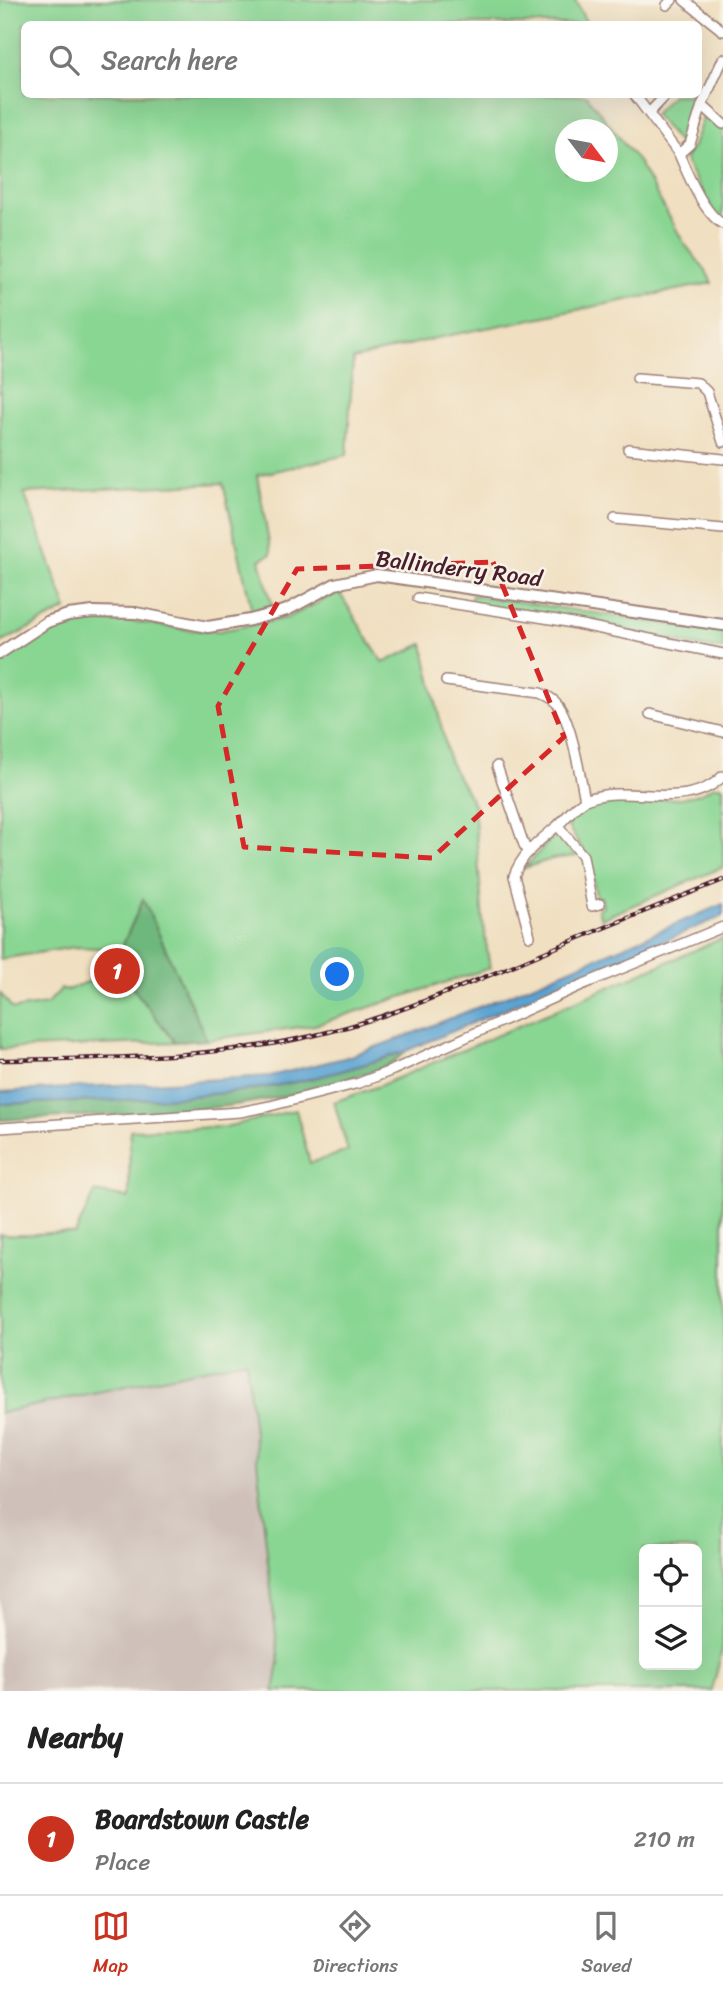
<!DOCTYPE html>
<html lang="en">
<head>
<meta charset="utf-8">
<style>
  body { margin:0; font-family:Sriracha,sans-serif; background:#f6f6f6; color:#222 }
  .controls { position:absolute; right:21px; bottom:21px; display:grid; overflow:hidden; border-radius:10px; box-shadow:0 7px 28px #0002 }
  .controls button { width:63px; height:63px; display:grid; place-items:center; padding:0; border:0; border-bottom:2px solid #e0e0e0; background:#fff; color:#222; font:35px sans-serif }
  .compass { position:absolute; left:555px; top:119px; width:63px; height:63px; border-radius:50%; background:#fff; box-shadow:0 7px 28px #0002; rotate:122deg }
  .you { position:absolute; left:338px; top:975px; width:24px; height:24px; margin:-18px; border:5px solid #fff; border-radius:50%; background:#1a73e8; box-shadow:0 0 0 10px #1a73e833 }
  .badge { display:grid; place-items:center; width:46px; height:46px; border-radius:50%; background:#c8321e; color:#fff; font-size:23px; font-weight:700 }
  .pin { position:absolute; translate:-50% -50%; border:4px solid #fff; box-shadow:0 2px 7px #0006 }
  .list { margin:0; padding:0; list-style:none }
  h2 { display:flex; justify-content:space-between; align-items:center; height:91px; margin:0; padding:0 28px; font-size:30px }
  h2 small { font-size:23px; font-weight:400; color:#767676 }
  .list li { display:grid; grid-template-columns:46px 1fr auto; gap:21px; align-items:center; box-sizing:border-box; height:112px; padding:0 28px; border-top:2px solid #e0e0e0 }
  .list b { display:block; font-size:26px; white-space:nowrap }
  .list p { margin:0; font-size:23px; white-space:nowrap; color:#767676 }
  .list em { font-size:23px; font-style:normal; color:#767676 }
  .icon { flex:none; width:38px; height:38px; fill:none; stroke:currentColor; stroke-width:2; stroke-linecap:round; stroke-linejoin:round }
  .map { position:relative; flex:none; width:723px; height:1691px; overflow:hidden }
  .search { position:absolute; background:#fff; box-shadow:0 7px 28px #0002; left:21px; right:21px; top:21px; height:77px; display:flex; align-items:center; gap:18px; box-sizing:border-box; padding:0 24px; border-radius:10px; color:#767676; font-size:26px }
  .sheet { height:203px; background:#fff }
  nav { display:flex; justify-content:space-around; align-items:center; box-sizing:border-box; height:98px; border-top:2px solid #e0e0e0; background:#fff; font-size:19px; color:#767676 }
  nav a { display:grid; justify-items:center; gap:4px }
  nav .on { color:#c8321e }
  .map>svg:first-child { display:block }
  .industrial { fill:#cfc1ba }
  .green { fill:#89d693; stroke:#6a7a5f; stroke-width:2; fill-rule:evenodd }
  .forest { fill:#6eb77d; stroke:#5c6b54; stroke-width:2 }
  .water { fill:#5aa3d1; stroke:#52617e; stroke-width:2 }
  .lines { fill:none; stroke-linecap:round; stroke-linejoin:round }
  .minor-casing { stroke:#9d7f76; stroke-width:12 }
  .tertiary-casing { stroke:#9d7f76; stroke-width:14 }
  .minor { stroke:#fff; stroke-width:9 }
  .tertiary { stroke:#fff; stroke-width:10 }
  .rail-casing { stroke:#4a1f2b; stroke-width:4.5 }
  .rail { stroke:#f7f3e8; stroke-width:2; stroke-dasharray:5; stroke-linecap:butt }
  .marked { fill:none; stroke:#d62828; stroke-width:5; stroke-dasharray:14 9; stroke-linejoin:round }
  .labels { text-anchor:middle; stroke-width:5; stroke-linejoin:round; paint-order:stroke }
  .street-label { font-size:23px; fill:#4a1f2b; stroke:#f7f3e8 }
</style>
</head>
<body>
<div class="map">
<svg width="723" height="1691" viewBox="0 0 723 1691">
  <rect width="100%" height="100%" fill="#f7f3e8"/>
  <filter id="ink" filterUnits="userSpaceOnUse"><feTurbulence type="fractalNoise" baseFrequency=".0143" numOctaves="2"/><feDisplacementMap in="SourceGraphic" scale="14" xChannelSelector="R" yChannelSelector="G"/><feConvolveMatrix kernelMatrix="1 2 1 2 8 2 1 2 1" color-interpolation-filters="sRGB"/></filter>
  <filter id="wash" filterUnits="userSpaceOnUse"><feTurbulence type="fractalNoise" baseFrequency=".00686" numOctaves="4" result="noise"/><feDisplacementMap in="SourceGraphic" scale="28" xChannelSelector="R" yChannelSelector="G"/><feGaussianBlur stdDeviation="1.57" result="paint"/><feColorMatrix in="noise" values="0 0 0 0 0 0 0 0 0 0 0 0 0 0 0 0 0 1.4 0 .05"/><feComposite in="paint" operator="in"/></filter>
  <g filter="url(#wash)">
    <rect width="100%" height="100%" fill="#f0dfc0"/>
    <path class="industrial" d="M 246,1360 L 279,1663 L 274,1691 L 0,1691 L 0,1413 Z"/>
    <path class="green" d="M 0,0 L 575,0 L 587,24 L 24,24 L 24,94 L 586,95 L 639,163 L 684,243 L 706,271 L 712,283 L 436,338 L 353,359 L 347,455 L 257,475 L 271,554 L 260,560 L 272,605 L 252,611 L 223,483 L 24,493 L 67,609 L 0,643 ZM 566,130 L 608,130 L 608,172 L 566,172 Z
      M 672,95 L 695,95 L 699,98 L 685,142 L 679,143 L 654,114 Z
      M 707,116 L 723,129 L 723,222 L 715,215 L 686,163 L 685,158 L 693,146 L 703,118 Z
      M 339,592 L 383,663 L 423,644 L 449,761 L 474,805 L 483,923 L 490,968 L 315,1025 L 207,1040 L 143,900 L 121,949 L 75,947 L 0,959 L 0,659 L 49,630 L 94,620 L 130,621 L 191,630 L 219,631 L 287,618 Z
      M 472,595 L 723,632 L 723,649 L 701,647 L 619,628 L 470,604 Z
      M 714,786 L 721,786 L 723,788 L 723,867 L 601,919 L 598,909 L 603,906 L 601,897 L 596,897 L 590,861 L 567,825 C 598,775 671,817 714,786 Z
      M 555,835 L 561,836 L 576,856 L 552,859 L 524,868 Z
      M 723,938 L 723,1646 L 712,1691 L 274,1691 L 279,1663 L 246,1360 L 0,1413 L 0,1234 C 24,1239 48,1229 75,1234 L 95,1192 L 129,1198 L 130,1130 L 225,1127 L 296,1110 L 310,1163 L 348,1151 L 334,1102 L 379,1086 ZM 697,1549 L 697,1665 L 644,1665 L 644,1549 Z
      M 119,970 L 175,1042 L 0,1049 L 0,993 L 13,1009 L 47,1004 L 61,989 L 65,991 Z"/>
    <path class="forest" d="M 143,899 L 207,1040 L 175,1042 L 119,970 L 121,949 Z
      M 406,1051 C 390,1068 376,1070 354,1077 C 241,1117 118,1113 0,1120 L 0,1104 C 85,1101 177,1101 261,1088 C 310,1081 359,1067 406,1051 Z"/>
    <path class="water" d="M 723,904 L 723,916 L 406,1051 C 359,1067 310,1081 261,1088 C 177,1101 85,1101 0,1104 L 0,1092 L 270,1076 L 344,1058 L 401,1038 L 511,994 Z"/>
  </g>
  <g filter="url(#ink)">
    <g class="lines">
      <g class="minor-casing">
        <path id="minor" d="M 684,0 L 723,31
          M 667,5 L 672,0
          M 634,94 L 679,154 L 690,144 L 702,105 L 723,59
          M 702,105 L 723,124
          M 649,113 L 667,94
          M 679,154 C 687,173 704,214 723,224
          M 637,378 L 698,383 L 707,392 L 723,442
          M 628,449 L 723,459
          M 615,519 L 723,529
          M 418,598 L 557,620 L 723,654
          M 446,681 L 540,693 C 547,696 554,699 558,705 C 572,723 580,776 585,800
          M 650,714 L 723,732
          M 497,766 L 524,845 L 529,852
          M 558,826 L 583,856 L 592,906 L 600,904
          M 530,936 L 514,876 C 521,855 539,841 556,827 C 566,819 575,804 588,799 C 630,783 686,813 723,776
          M 0,1128 L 240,1112 L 270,1106 L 359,1083 L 393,1070 L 584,984 L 723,927"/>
      </g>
      <g class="tertiary-casing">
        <path id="tertiary" d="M 0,653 L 47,622 L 68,615 L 93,612 L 136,613 L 208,627 L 250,620 L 287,610 L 335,584 L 377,575 L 723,625"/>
      </g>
      <use href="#minor" class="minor"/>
      <use href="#tertiary" class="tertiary"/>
      <g class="rail-casing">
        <path id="rail" d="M 0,1060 C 108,1058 227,1059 332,1031 C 394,1015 453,990 512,966 C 582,936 653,908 723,880"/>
      </g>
      <use href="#rail" class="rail"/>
    </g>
  </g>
  <path class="marked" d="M 493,562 L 564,737 L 432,858 L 244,847 L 218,706 L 297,569 Z"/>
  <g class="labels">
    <g class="street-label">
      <text transform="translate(459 568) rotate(7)" y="8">Ballinderry Road</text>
    </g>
  </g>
</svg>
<div class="controls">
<button><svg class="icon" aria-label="locate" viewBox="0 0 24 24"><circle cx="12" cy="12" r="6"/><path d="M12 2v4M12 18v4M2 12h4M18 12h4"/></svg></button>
<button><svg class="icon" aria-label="layers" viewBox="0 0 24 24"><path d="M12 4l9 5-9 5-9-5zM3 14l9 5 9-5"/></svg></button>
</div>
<svg class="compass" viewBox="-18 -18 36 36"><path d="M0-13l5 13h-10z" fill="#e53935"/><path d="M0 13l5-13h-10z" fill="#767676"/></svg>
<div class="you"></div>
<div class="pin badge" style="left:117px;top:971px">1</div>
<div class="search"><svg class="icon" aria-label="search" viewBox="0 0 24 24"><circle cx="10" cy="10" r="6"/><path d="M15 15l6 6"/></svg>Search here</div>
</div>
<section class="sheet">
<h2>Nearby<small></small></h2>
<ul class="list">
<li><span class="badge">1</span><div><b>Boardstown Castle</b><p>Place</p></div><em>210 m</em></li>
</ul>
</section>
<nav>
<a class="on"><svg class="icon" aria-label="map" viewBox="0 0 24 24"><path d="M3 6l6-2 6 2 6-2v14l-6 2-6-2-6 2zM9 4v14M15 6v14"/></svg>Map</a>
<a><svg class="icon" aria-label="directions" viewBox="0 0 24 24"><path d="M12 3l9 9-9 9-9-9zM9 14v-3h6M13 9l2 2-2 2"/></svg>Directions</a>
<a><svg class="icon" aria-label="saved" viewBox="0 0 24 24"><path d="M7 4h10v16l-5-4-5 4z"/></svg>Saved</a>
</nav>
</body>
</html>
